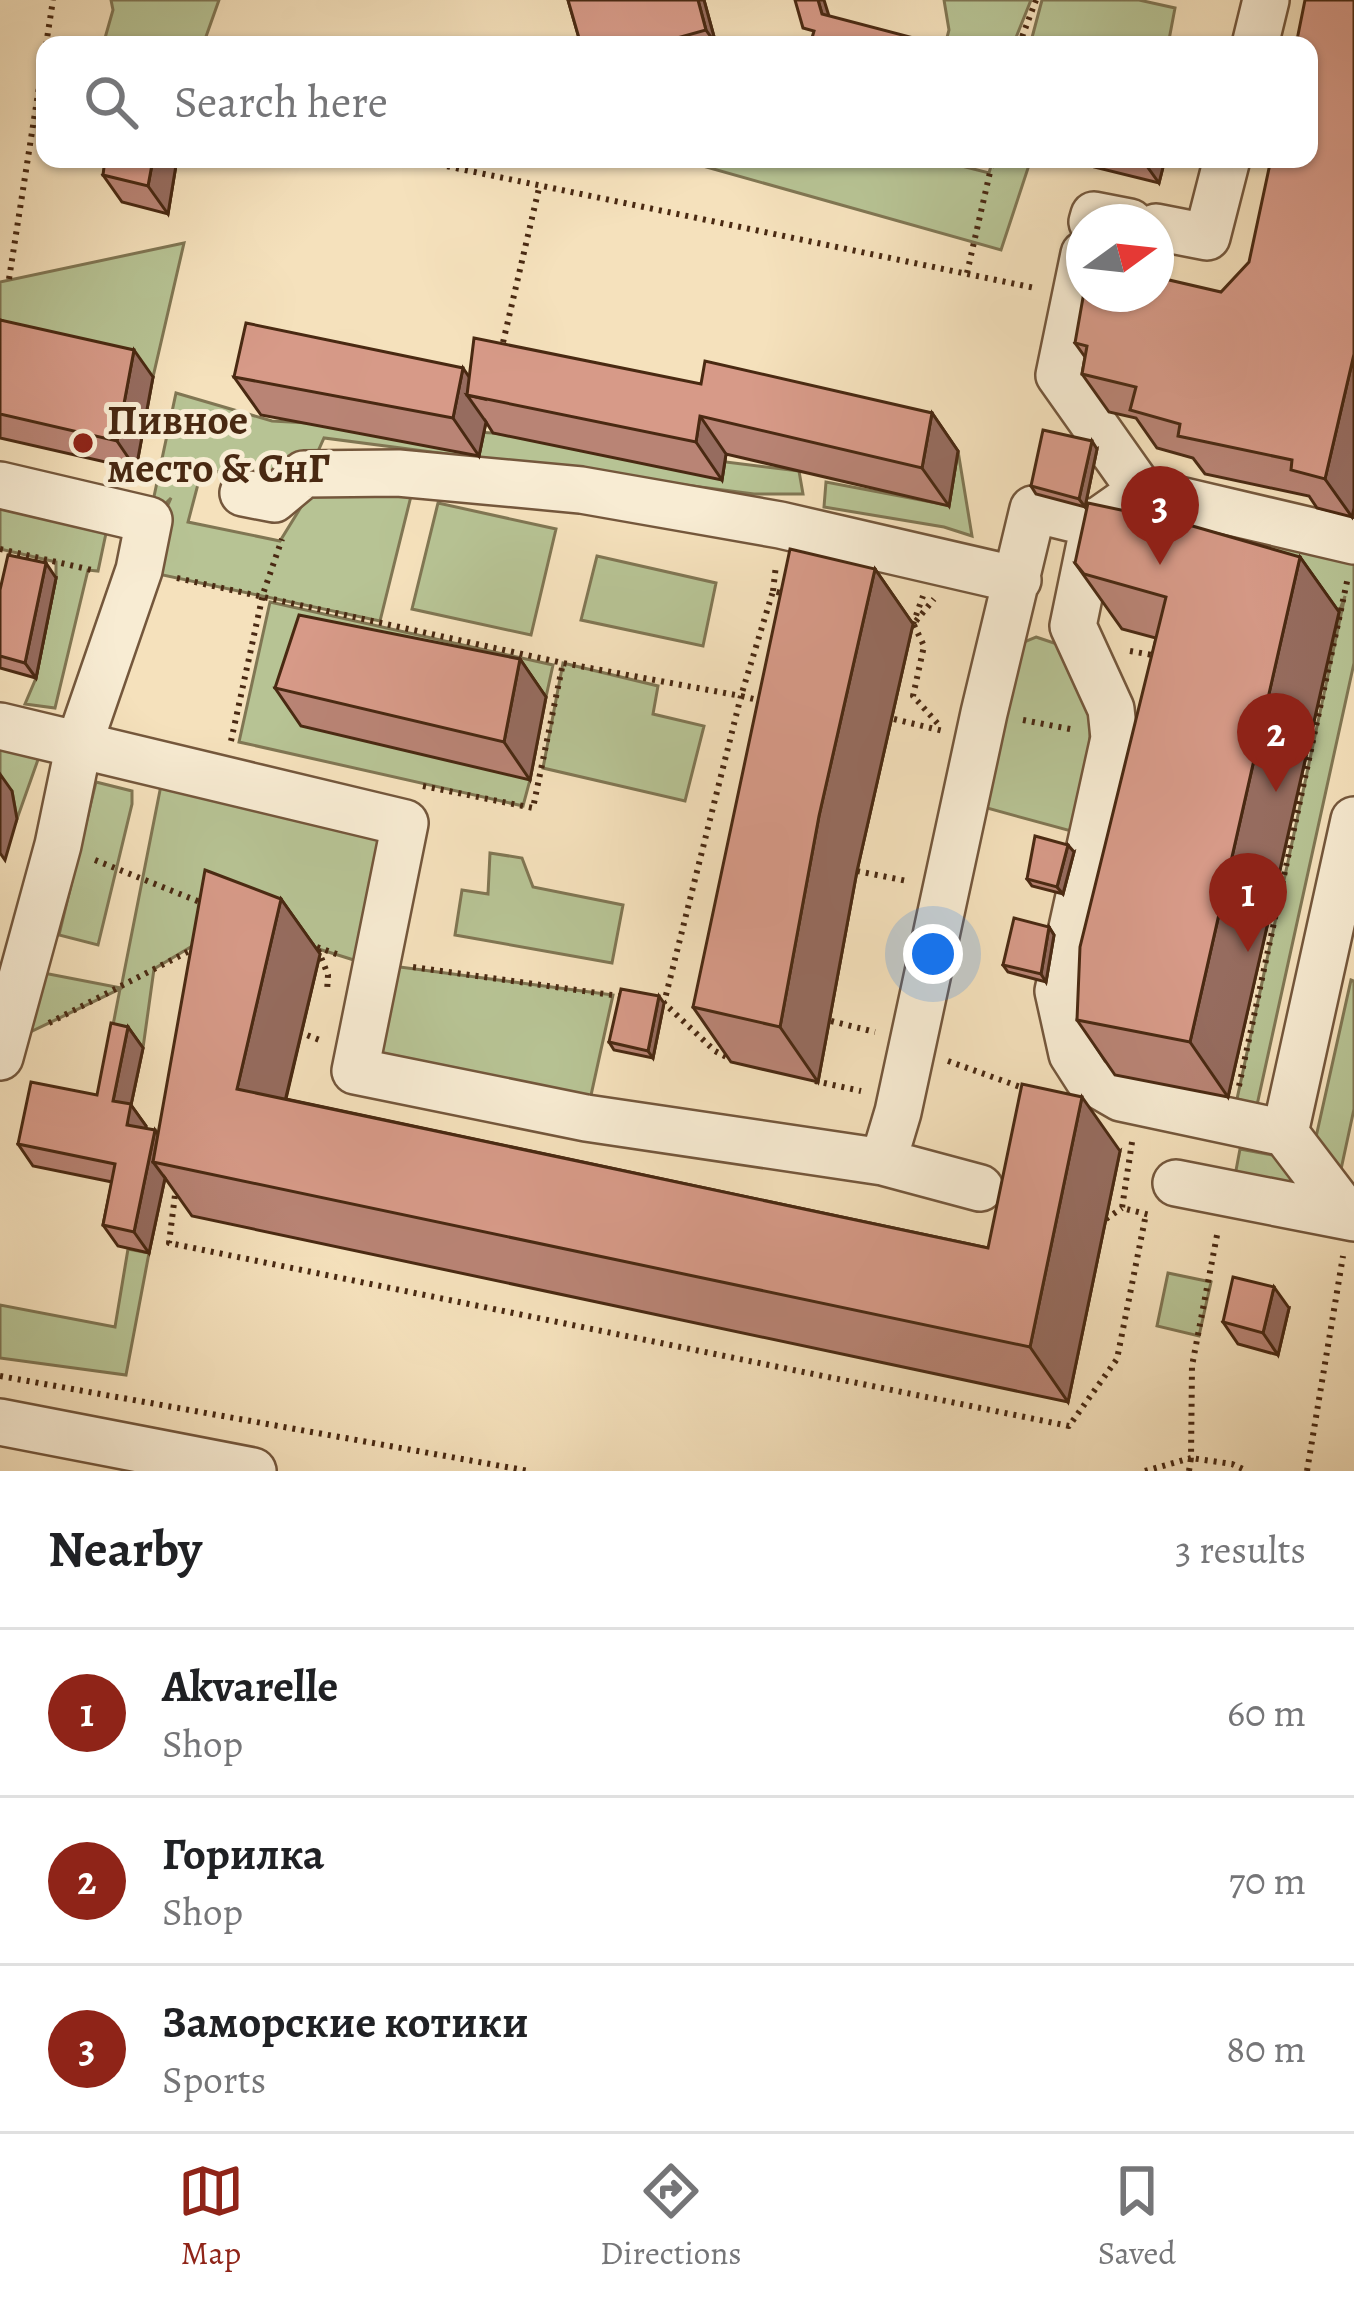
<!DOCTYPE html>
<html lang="en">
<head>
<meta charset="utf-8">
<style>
  body { margin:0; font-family:Alegreya,serif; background:#f6f6f6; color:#202124 }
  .compass { position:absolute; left:1066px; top:204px; width:108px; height:108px; border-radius:50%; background:#fff; box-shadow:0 3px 9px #0004; rotate:75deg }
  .you { position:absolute; left:933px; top:954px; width:42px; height:42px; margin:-30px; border:9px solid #fff; border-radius:50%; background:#1a73e8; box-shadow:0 0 0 18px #1a73e833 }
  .badge { display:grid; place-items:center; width:78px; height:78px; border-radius:50%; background:#8f2418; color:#fff; font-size:39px; font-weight:700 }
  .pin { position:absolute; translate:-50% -99px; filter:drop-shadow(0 3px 6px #0008) }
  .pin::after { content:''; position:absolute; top:63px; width:42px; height:36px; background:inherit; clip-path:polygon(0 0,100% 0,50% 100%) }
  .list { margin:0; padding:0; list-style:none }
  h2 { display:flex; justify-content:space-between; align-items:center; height:156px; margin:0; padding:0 48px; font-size:51px }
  h2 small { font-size:39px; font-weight:400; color:#757577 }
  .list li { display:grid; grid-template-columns:78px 1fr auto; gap:36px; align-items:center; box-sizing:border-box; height:168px; padding:0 48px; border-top:3px solid #e0e0e0 }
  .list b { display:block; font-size:45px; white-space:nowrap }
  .list p { margin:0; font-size:39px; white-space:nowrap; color:#757577 }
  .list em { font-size:39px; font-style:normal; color:#757577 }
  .icon { flex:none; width:66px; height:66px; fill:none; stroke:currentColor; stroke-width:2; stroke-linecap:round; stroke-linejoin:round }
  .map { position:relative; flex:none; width:1354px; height:1471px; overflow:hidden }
  .search { position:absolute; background:#fff; box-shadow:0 3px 9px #0004; left:36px; right:36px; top:36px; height:132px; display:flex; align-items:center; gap:30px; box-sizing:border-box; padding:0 42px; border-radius:24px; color:#757577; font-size:45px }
  .sheet { height:660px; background:#fff }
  nav { display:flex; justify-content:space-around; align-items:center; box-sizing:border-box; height:168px; border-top:3px solid #e0e0e0; background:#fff; font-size:33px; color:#757577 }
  nav a { display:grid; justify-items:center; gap:6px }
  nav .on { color:#8f2418 }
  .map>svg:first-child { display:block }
  .green { fill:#b7c394; stroke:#807653; stroke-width:3 }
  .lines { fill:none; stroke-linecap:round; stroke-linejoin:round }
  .minor-casing { stroke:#74573c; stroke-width:50 }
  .path { stroke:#492912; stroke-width:6; stroke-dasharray:3 6; stroke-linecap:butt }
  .minor { stroke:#f8ecd3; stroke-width:45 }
  .wall { fill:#b98475; stroke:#492912; stroke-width:3 }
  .shaded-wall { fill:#966c5f; stroke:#492912; stroke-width:3 }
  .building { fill:#d79a88; stroke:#492912; stroke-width:3 }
  .poi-dot { fill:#8f2418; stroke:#f8ecd3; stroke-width:4.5 }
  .labels { text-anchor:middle; stroke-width:10; stroke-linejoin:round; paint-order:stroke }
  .poi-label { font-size:42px; font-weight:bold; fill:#492912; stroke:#f8ecd3; text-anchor:start }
</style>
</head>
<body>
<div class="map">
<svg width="1354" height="1471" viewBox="0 0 1354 1471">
  <rect width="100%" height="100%" fill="#f5e1bc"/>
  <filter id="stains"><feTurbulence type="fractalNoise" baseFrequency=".00167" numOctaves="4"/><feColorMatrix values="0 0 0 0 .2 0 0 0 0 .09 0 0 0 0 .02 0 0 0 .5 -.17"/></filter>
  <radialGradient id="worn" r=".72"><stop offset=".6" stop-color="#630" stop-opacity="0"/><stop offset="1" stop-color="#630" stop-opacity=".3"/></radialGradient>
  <path class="green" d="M 111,0 L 219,0 L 203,45 L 103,45 L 113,10 Z
    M 944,0 L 1031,0 L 1013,45 L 945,45 L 949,30 Z
    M 1042,0 L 1139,0 L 1175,8 L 1168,45 L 1030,45 Z
    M 678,159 L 934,159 L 989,173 L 993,159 L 1031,159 L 1001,250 Z
    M 184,243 L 153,377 L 0,343 L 0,282 Z
    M 176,393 L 272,421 L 493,433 L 799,471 L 803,494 L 754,494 L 324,438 L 315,458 L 271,481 L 202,469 L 188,522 L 280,541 L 314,486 L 416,476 L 380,621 L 139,570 L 171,498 L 149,520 Z
    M 958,451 L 972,536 L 944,527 L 824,507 L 826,482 L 947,505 Z
    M 0,494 L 109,519 L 98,571 L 88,570 L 55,708 L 25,704 L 36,678 L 56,578 L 56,562 L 0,549 Z
    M 438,503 L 556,529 L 531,635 L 412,609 Z
    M 1228,530 L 1354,564 L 1354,663 L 1257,1105 L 1237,1099 L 1345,596 L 1339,612 L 1220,578 Z
    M 597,556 L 716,583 L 703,646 L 581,620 Z
    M 270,602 L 553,665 L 546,697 L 320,648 L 530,780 L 523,806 L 239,742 Z
    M 1036,637 L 1057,644 L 1091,719 L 1089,754 L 1071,831 L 987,808 L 1019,644 Z
    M 563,663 L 658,686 L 653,714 L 704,726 L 685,801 L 543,768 Z
    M 0,726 L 46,737 L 17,819 L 12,791 L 0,779 Z
    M 165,765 L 380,836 L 357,961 L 290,940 L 224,927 L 154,969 L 143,1048 L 96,1113 L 120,989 L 3,1045 L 23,969 L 121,988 Z
    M 96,782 L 132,791 L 132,804 L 98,945 L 59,935 Z
    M 490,853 L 522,858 L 533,887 L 623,905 L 612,963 L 455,935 L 462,890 L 488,894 Z
    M 377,964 L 613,995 L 586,1118 L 385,1078 L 364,1031 Z
    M 1351,980 L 1354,981 L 1354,1109 L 1340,1174 L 1312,1155 Z
    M 1240,1149 L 1283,1157 L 1315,1198 L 1234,1181 Z
    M 128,1249 L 149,1253 L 126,1375 L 0,1358 L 0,1305 L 115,1327 Z
    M 1168,1273 L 1211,1282 L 1199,1336 L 1157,1326 Z"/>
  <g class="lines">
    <g class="minor-casing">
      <path id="minor" d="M 1255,45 L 1266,0
        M 1092,222 L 1094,215 L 1130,222
        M 1156,227 L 1207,237 L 1227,159
        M 1084,254 L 1059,375 L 1141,491
        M 0,485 L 149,520 L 139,570 L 79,744 L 58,845 L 0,1057
        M 243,493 L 274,499 L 304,474 L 398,473 L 581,490 L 780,525 L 1018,580
        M 1094,524 L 1073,626 L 1111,709 L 1114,738 L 1058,991 L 1072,1054 L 1088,1079 L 1121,1098 L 1285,1133 L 1349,1217
        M 0,726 L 405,823 L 355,1071 L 586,1118 L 883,1162 L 898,1112 L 984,713 L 1033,509 L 1094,524 L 1141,491 L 1354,541
        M 1285,1133 L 1354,820
        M 883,1162 L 980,1188
        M 1176,1183 L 1354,1218
        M 0,1422 L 253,1471"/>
    </g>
    <path class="path" d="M 46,45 L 53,0
      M 1019,45 L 1036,0
      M 412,159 L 1035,288
      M 967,273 L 993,159
      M 9,279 L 45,49
      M 501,351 L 539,188
      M 0,549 L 96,571
      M 177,578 L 563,663 L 741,696 L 664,1003 L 715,1051 L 738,1063
      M 773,591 L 776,565
      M 916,621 L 934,599
      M 913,624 L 923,596
      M 914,625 L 924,646 L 913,696 L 939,725
      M 1130,651 L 1158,656
      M 762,701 L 741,696 L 773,591 L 785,594
      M 894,719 L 943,731
      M 1023,720 L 1075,730
      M 231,741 L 263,594 L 282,539
      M 423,786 L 533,808 L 563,663
      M 95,860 L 205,904
      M 857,871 L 907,881
      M 311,946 L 317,947 L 328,975 L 327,992
      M 317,947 L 342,956
      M 413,967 L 626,997
      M 831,1021 L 875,1032
      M 49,1023 L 197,947
      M 299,1032 L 322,1041
      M 948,1061 L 1026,1089
      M 815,1081 L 861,1091
      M 1239,1086 L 1348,577
      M 1132,1142 L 1122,1208 L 1150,1215
      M 176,1187 L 169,1243 L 1069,1426 L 1117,1359 L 1146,1214
      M 1106,1219 L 1122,1208
      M 0,1376 L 529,1471
      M 1145,1471 L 1191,1458 L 1192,1366 L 1218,1230
      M 1189,1471 L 1191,1458 L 1232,1464 L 1247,1471
      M 1307,1471 L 1343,1256"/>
    <use href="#minor" class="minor"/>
  </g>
  <path class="wall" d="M 568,0 L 704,0 L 716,44 L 581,45 Z
    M 177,159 L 168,214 L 122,202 L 103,175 Z
    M 1088,159 L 1165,159 L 1159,183 L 1094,167 Z
    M 1221,292 L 1352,517 L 1317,508 L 1309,496 L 1205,474 L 1193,458 L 1157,448 L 1136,418 L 1109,412 L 1082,374 L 1085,357 L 1075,343 Z
    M 0,320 L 153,377 L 136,469 L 0,438 Z
    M 234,377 L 469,377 L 701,384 L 932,413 L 958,451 L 949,506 L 726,454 L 722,480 L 493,433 L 486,422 L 479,456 L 261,415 Z
    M 1097,449 L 1085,507 L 1036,494 L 1031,486 Z
    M 1300,557 L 1339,612 L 1228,1097 L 1115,1075 L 1077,1020 L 1156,638 L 1122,629 L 1075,563 Z
    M 875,569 L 913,624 L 857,871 L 818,1082 L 731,1062 L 693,1007 Z
    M 56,578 L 36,678 L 0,668 L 0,590 Z
    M 520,659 L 546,697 L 530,780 L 301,726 L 275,688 Z
    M 1074,852 L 1063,894 L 1032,886 L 1027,879 Z
    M 281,899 L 320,954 L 286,1099 L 988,1248 L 1120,1151 L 1068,1402 L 192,1216 L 165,1178 L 149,1253 L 118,1246 L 103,1225 L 112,1182 L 33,1166 L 18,1144 L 97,1095 L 128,1027 L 143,1048 L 131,1105 L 146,1126 L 146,1129 L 158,1135 Z
    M 1049,927 L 1054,935 L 1046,982 L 1008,972 L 1003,965 Z
    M 664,1003 L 653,1058 L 614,1050 L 609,1042 Z
    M 1289,1308 L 1278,1355 L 1238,1344 L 1223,1322 Z"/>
  <path class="shaded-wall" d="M 698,0 L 704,0 L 716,44 L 706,30 Z
    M 818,0 L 824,0 L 833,29 L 822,14 Z
    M 153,159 L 177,159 L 168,214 L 148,186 Z
    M 1145,159 L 1165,159 L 1159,183 L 1144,162 Z
    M 134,350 L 153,377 L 136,469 L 117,441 Z
    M 1354,354 L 1354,508 L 1352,517 L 1325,479 Z
    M 463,368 L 484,399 L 467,395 L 486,422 L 479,456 L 453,418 Z
    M 932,413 L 958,451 L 949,506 L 922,468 Z
    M 700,416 L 726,454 L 722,480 L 696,442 Z
    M 1092,441 L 1097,449 L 1085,507 L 1079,499 Z
    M 1300,557 L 1339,612 L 1228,1097 L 1190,1042 Z
    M 46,563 L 56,578 L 36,678 L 25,663 Z
    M 875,569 L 913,624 L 857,871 L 818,1082 L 780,1027 L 819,816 Z
    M 520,659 L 546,697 L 530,780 L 504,742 Z
    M 0,774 L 12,791 L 17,819 L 5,860 L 0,853 Z
    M 1068,845 L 1074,852 L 1063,894 L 1057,887 Z
    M 281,899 L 320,954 L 275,1143 L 237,1089 Z
    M 1049,927 L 1054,935 L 1046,982 L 1041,974 Z
    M 659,996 L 664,1003 L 653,1058 L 648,1051 Z
    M 128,1027 L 143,1048 L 131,1105 L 146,1126 L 142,1146 L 113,1101 Z
    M 1082,1097 L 1120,1151 L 1068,1402 L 1030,1347 Z
    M 155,1130 L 170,1152 L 153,1162 L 165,1178 L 149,1253 L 134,1232 Z
    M 1274,1287 L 1289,1308 L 1278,1355 L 1263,1333 Z"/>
  <path class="building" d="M 568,0 L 698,0 L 706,30 L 652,45 L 581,45 Z
    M 795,0 L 818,0 L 822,14 L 914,38 L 913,45 L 810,45 L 814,31 L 803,28 Z
    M 1305,0 L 1354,0 L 1354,354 L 1325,479 L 1291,470 L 1292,460 L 1178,436 L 1180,424 L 1130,410 L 1136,387 L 1082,374 L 1087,346 L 1075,343 L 1084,292 L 1156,294 L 1156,277 L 1221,292 L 1249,262 L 1271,159 L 1309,159 L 1309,45 L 1296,45 Z
    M 105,159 L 153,159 L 148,186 L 103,175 Z
    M 0,320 L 134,350 L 117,441 L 0,414 Z
    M 246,323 L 463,368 L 453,418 L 234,377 Z
    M 474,338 L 701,384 L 705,361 L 932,413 L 922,468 L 700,416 L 696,442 L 467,395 Z
    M 1043,430 L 1092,441 L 1079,499 L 1031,486 Z
    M 1088,503 L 1182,523 L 1300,557 L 1190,1042 L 1077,1020 L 1080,947 L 1166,597 L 1084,574 L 1075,563 Z
    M 790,549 L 875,569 L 819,816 L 780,1027 L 693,1007 Z
    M 8,555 L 46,563 L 25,663 L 0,656 L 0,590 Z
    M 299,615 L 520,659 L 504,742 L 275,688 Z
    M 1035,836 L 1068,845 L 1057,887 L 1027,879 Z
    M 205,870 L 281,899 L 237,1089 L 988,1248 L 1022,1084 L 1082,1097 L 1030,1347 L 153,1162 Z
    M 1014,918 L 1049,927 L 1041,974 L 1003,965 Z
    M 621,989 L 659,996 L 648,1051 L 609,1042 Z
    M 111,1023 L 128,1027 L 113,1101 L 131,1104 L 127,1125 L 155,1130 L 134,1232 L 103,1225 L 115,1164 L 18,1144 L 31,1082 L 97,1095 Z
    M 1233,1277 L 1274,1287 L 1263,1333 L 1223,1322 Z"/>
  <circle class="poi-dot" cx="83" cy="443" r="12"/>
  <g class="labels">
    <g class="poi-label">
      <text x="107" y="434">Пивное<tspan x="107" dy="48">место &amp; СнГ</tspan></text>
    </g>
  </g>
  <rect width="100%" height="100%" filter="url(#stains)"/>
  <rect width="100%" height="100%" fill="url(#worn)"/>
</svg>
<svg class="compass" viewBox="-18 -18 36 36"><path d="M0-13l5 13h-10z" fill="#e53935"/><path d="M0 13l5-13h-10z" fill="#757577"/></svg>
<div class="you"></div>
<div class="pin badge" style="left:1248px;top:952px">1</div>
<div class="pin badge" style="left:1276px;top:792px">2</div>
<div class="pin badge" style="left:1160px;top:565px">3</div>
<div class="search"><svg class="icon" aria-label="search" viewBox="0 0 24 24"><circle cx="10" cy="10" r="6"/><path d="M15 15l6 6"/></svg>Search here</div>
</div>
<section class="sheet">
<h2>Nearby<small>3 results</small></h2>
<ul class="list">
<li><span class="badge">1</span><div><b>Akvarelle</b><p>Shop</p></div><em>60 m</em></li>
<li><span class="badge">2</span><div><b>Горилка</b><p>Shop</p></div><em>70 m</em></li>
<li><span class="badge">3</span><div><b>Заморские котики</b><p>Sports</p></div><em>80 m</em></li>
</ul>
</section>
<nav>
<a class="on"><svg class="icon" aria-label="map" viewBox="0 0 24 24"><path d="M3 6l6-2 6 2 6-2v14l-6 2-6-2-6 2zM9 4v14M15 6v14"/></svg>Map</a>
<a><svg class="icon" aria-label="directions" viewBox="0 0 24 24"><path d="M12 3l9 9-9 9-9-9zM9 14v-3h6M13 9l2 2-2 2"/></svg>Directions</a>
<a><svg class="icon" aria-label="saved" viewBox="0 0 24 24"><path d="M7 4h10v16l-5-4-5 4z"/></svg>Saved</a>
</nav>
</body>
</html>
